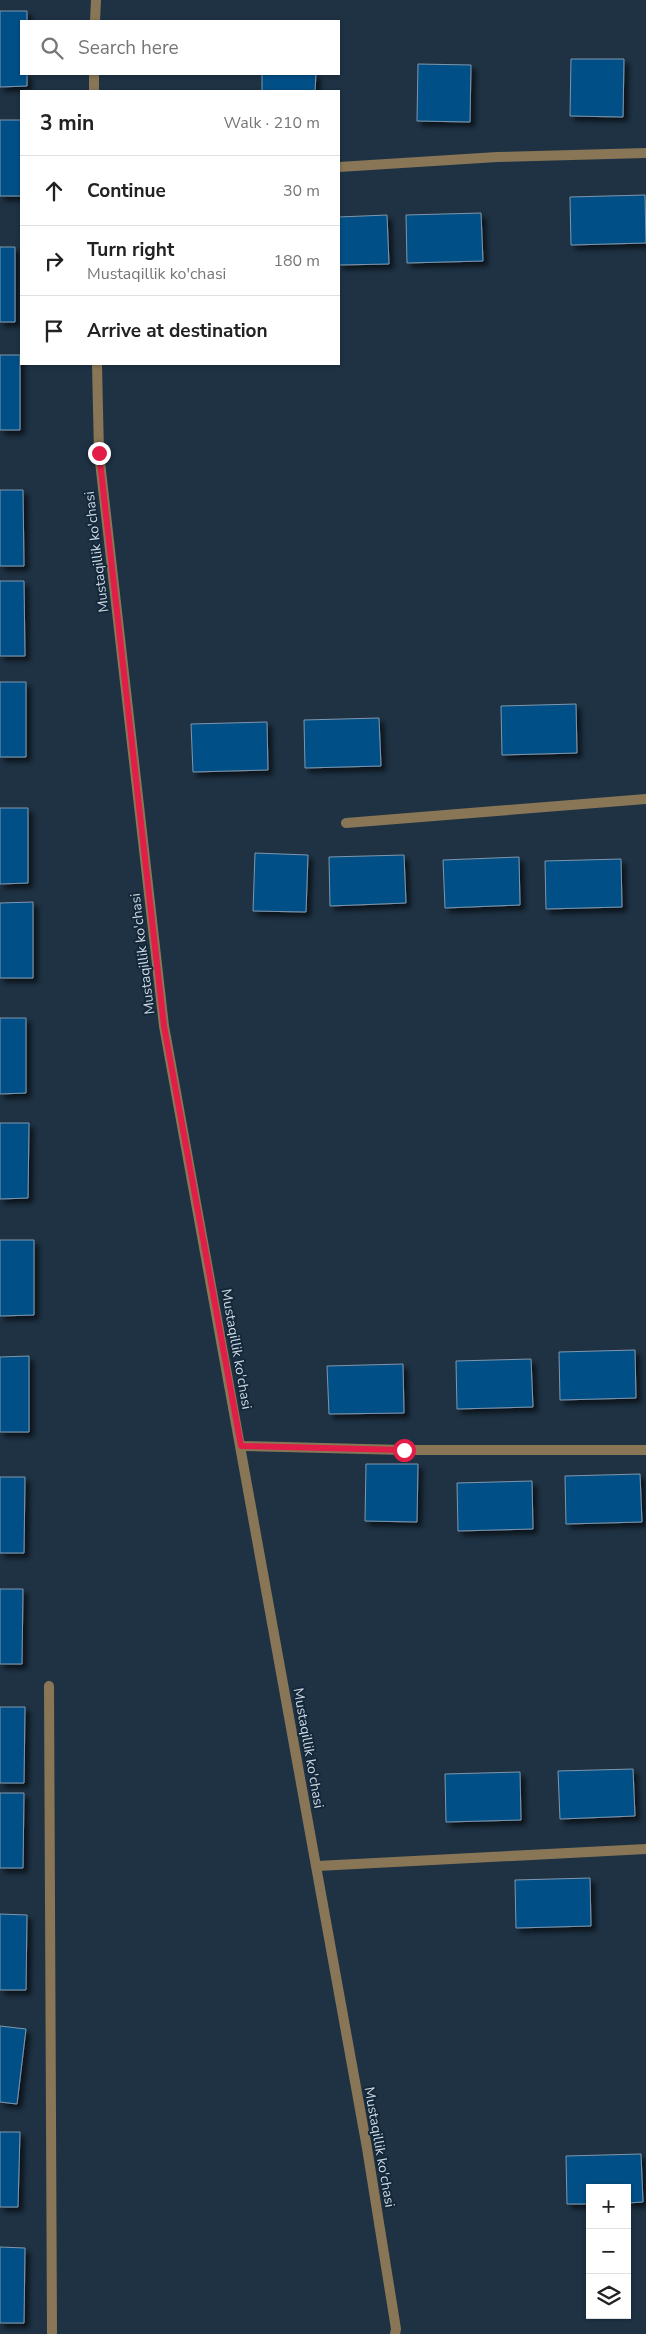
<!DOCTYPE html>
<html lang="en">
<head>
<meta charset="utf-8">
<style>
  body { margin:0; font-family:"Nunito Sans",sans-serif; background:#f6f6f6; color:#222 }
  .controls { position:absolute; right:15px; bottom:15px; display:grid; overflow:hidden; border-radius:0px; box-shadow:0 1px 4px #0004 }
  .controls button { width:45px; height:45px; display:grid; place-items:center; padding:0; border:0; border-bottom:1px solid #e0e0e0; background:#fff; color:#222; font:25px sans-serif }
  .stop { position:absolute; width:15px; height:15px; margin:-11px; border:4px solid #e11d48; border-radius:50%; background:#fff }
  .stop.end { background:#e11d48; border-color:#fff; box-shadow:0 1px 5px #0008 }
  .list { margin:0; padding:0; list-style:none }
  h2 { display:flex; justify-content:space-between; align-items:center; height:65px; margin:0; padding:0 20px; font-size:21px }
  h2 small { font-size:16px; font-weight:400; color:#767676 }
  .list li { display:grid; grid-template-columns:32px 1fr auto; gap:15px; align-items:center; box-sizing:border-box; height:70px; padding:0 20px; border-top:1px solid #e0e0e0 }
  .list b { display:block; font-size:19px; white-space:nowrap }
  .list p { margin:0; font-size:16px; white-space:nowrap; color:#767676 }
  .list em { font-size:16px; font-style:normal; color:#767676 }
  .icon { flex:none; width:28px; height:28px; fill:none; stroke:currentColor; stroke-width:2; stroke-linecap:round; stroke-linejoin:round }
  .map { position:relative; flex:none; width:646px; height:2334px; overflow:hidden }
  .search { position:absolute; background:#fff; box-shadow:0 1px 4px #0004; left:20px; top:20px; width:320px; height:55px; display:flex; align-items:center; gap:12px; box-sizing:border-box; padding:0 18px; border-radius:0px; color:#767676; font-size:19px }
  .panel { position:absolute; background:#fff; box-shadow:0 1px 4px #0004; left:20px; top:90px; width:320px; height:275px; border-radius:0px }
  .map>svg:first-child { display:block }
  .building { fill:#005086; stroke:#7f96ac; filter:url(#shadow) }
  .lines { fill:none; stroke-linecap:round; stroke-linejoin:round }
  .minor { stroke:#887656; stroke-width:10 }
  .tertiary { stroke:#887656; stroke-width:10 }
  .route { stroke:#e11d48; stroke-width:6 }
  .labels { text-anchor:middle; stroke-width:4; stroke-linejoin:round; paint-order:stroke }
  .street-label { font-size:14px; fill:#ccd8e4; stroke:#142839 }
</style>
</head>
<body>
<div class="map">
<svg width="646" height="2334" viewBox="0 0 646 2334">
  <defs>
    <filter id="shadow"><feDropShadow dx="4.5" dy="4.5" stdDeviation="2.5" flood-color="#0009"/></filter>
  </defs>
  <rect width="100%" height="100%" fill="#1e3244"/>
  <path class="building" d="M 0,11 L 27,11 L 27,21 L 21,21 L 21,74 L 27,74 L 27,86 L 0,87 Z
    M 571,59 L 624,59 L 623,117 L 570,116 Z
    M 418,64 L 471,65 L 470,122 L 417,121 Z
    M 262,74 L 316,74 L 315,91 L 262,91 Z
    M 0,120 L 21,120 L 21,196 L 0,196 Z
    M 645,195 L 646,243 L 571,245 L 570,197 Z
    M 481,213 L 483,261 L 407,263 L 406,215 Z
    M 387,215 L 389,264 L 339,265 L 339,217 Z
    M 0,247 L 15,247 L 15,322 L 0,322 Z
    M 0,355 L 20,355 L 20,430 L 0,430 Z
    M 0,490 L 23,490 L 24,566 L 0,566 Z
    M 0,581 L 24,581 L 25,656 L 0,656 Z
    M 0,682 L 26,682 L 26,757 L 0,757 Z
    M 576,704 L 577,753 L 502,755 L 501,706 Z
    M 379,718 L 381,766 L 305,768 L 304,720 Z
    M 267,722 L 268,770 L 193,772 L 191,724 Z
    M 0,808 L 28,808 L 28,883 L 0,884 Z
    M 255,853 L 308,855 L 306,912 L 253,911 Z
    M 404,855 L 406,903 L 330,906 L 329,857 Z
    M 519,857 L 520,905 L 445,908 L 443,860 Z
    M 621,859 L 622,907 L 546,909 L 545,861 Z
    M 33,902 L 33,978 L 0,978 L 0,903 Z
    M 0,1018 L 26,1018 L 26,1093 L 0,1094 Z
    M 0,1123 L 29,1123 L 28,1198 L 0,1199 Z
    M 0,1240 L 34,1240 L 34,1315 L 0,1316 Z
    M 635,1350 L 636,1398 L 560,1400 L 559,1352 Z
    M 29,1356 L 29,1432 L 0,1432 L 0,1357 Z
    M 531,1359 L 533,1407 L 457,1409 L 456,1361 Z
    M 403,1364 L 404,1413 L 329,1414 L 327,1366 Z
    M 366,1464 L 418,1464 L 417,1522 L 365,1521 Z
    M 640,1474 L 642,1522 L 566,1524 L 565,1476 Z
    M 0,1477 L 25,1477 L 24,1553 L 0,1553 Z
    M 532,1481 L 533,1529 L 458,1531 L 457,1483 Z
    M 0,1589 L 23,1589 L 22,1664 L 0,1664 Z
    M 0,1707 L 25,1707 L 24,1783 L 0,1783 Z
    M 633,1769 L 635,1816 L 560,1819 L 558,1771 Z
    M 520,1772 L 521,1820 L 446,1822 L 445,1774 Z
    M 0,1793 L 24,1793 L 23,1868 L 0,1868 Z
    M 590,1878 L 591,1926 L 516,1928 L 515,1880 Z
    M 0,1914 L 27,1915 L 26,1990 L 0,1990 Z
    M 0,2026 L 26,2029 L 17,2104 L 0,2102 Z
    M 0,2132 L 20,2132 L 18,2207 L 0,2207 Z
    M 641,2154 L 643,2202 L 627,2203 L 627,2188 L 590,2188 L 590,2204 L 567,2204 L 566,2156 Z
    M 0,2247 L 25,2248 L 24,2323 L 0,2323 Z"/>
  <g class="lines">
    <path class="minor" d="M 339,167 L 497,157 L 646,153
      M 346,823 L 646,799
      M 241,1446 L 404,1450 L 646,1450
      M 49,1686 L 52,2334
      M 317,1866 L 646,1849"/>
    <path class="tertiary" d="M 95,21 L 96,0
      M 94,91 L 94,74
      M 97,364 L 99,453 L 164,1026 L 367,2148 L 396,2329 L 395,2334"/>
  </g>
  <g class="lines">
    <path class="route" d="M 99,453 L 164,1026 L 241,1446 L 404,1450"/>
  </g>
  <g class="labels">
    <g class="street-label">
      <text transform="translate(96 552) rotate(-97)" y="5">Mustaqillik ko'chasi</text>
      <text transform="translate(142 954) rotate(-97)" y="5">Mustaqillik ko'chasi</text>
      <text transform="translate(237 1349) rotate(80)" y="5">Mustaqillik ko'chasi</text>
      <text transform="translate(309 1748) rotate(80)" y="5">Mustaqillik ko'chasi</text>
      <text transform="translate(380 2147) rotate(80)" y="5">Mustaqillik ko'chasi</text>
    </g>
  </g>
</svg>
<div class="controls">
<button>+</button>
<button>−</button>
<button><svg class="icon" aria-label="layers" viewBox="0 0 24 24"><path d="M12 4l9 5-9 5-9-5zM3 14l9 5 9-5"/></svg></button>
</div>
<div class="stop" style="left:404px;top:1450px"></div>
<div class="stop end" style="left:99px;top:453px"></div>
<div class="search"><svg class="icon" aria-label="search" viewBox="0 0 24 24"><circle cx="10" cy="10" r="6"/><path d="M15 15l6 6"/></svg>Search here</div>
<section class="panel">
<h2>3 min<small>Walk · 210 m</small></h2>
<ul class="list">
<li><svg class="icon" aria-label="ahead" viewBox="0 0 24 24"><path d="M12 20V5M6 11l6-6 6 6"/></svg><div><b>Continue</b></div><em>30 m</em></li>
<li><svg class="icon" aria-label="right" viewBox="0 0 24 24"><path d="M7 20v-9h11M14 6l5 5-5 5"/></svg><div><b>Turn right</b><p>Mustaqillik ko'chasi</p></div><em>180 m</em></li>
<li><svg class="icon" aria-label="arrive" viewBox="0 0 24 24"><path d="M6 21V4h12l-3 4 3 4H6"/></svg><div><b>Arrive at destination</b></div></li>
</ul>
</section>
</div>
</body>
</html>
